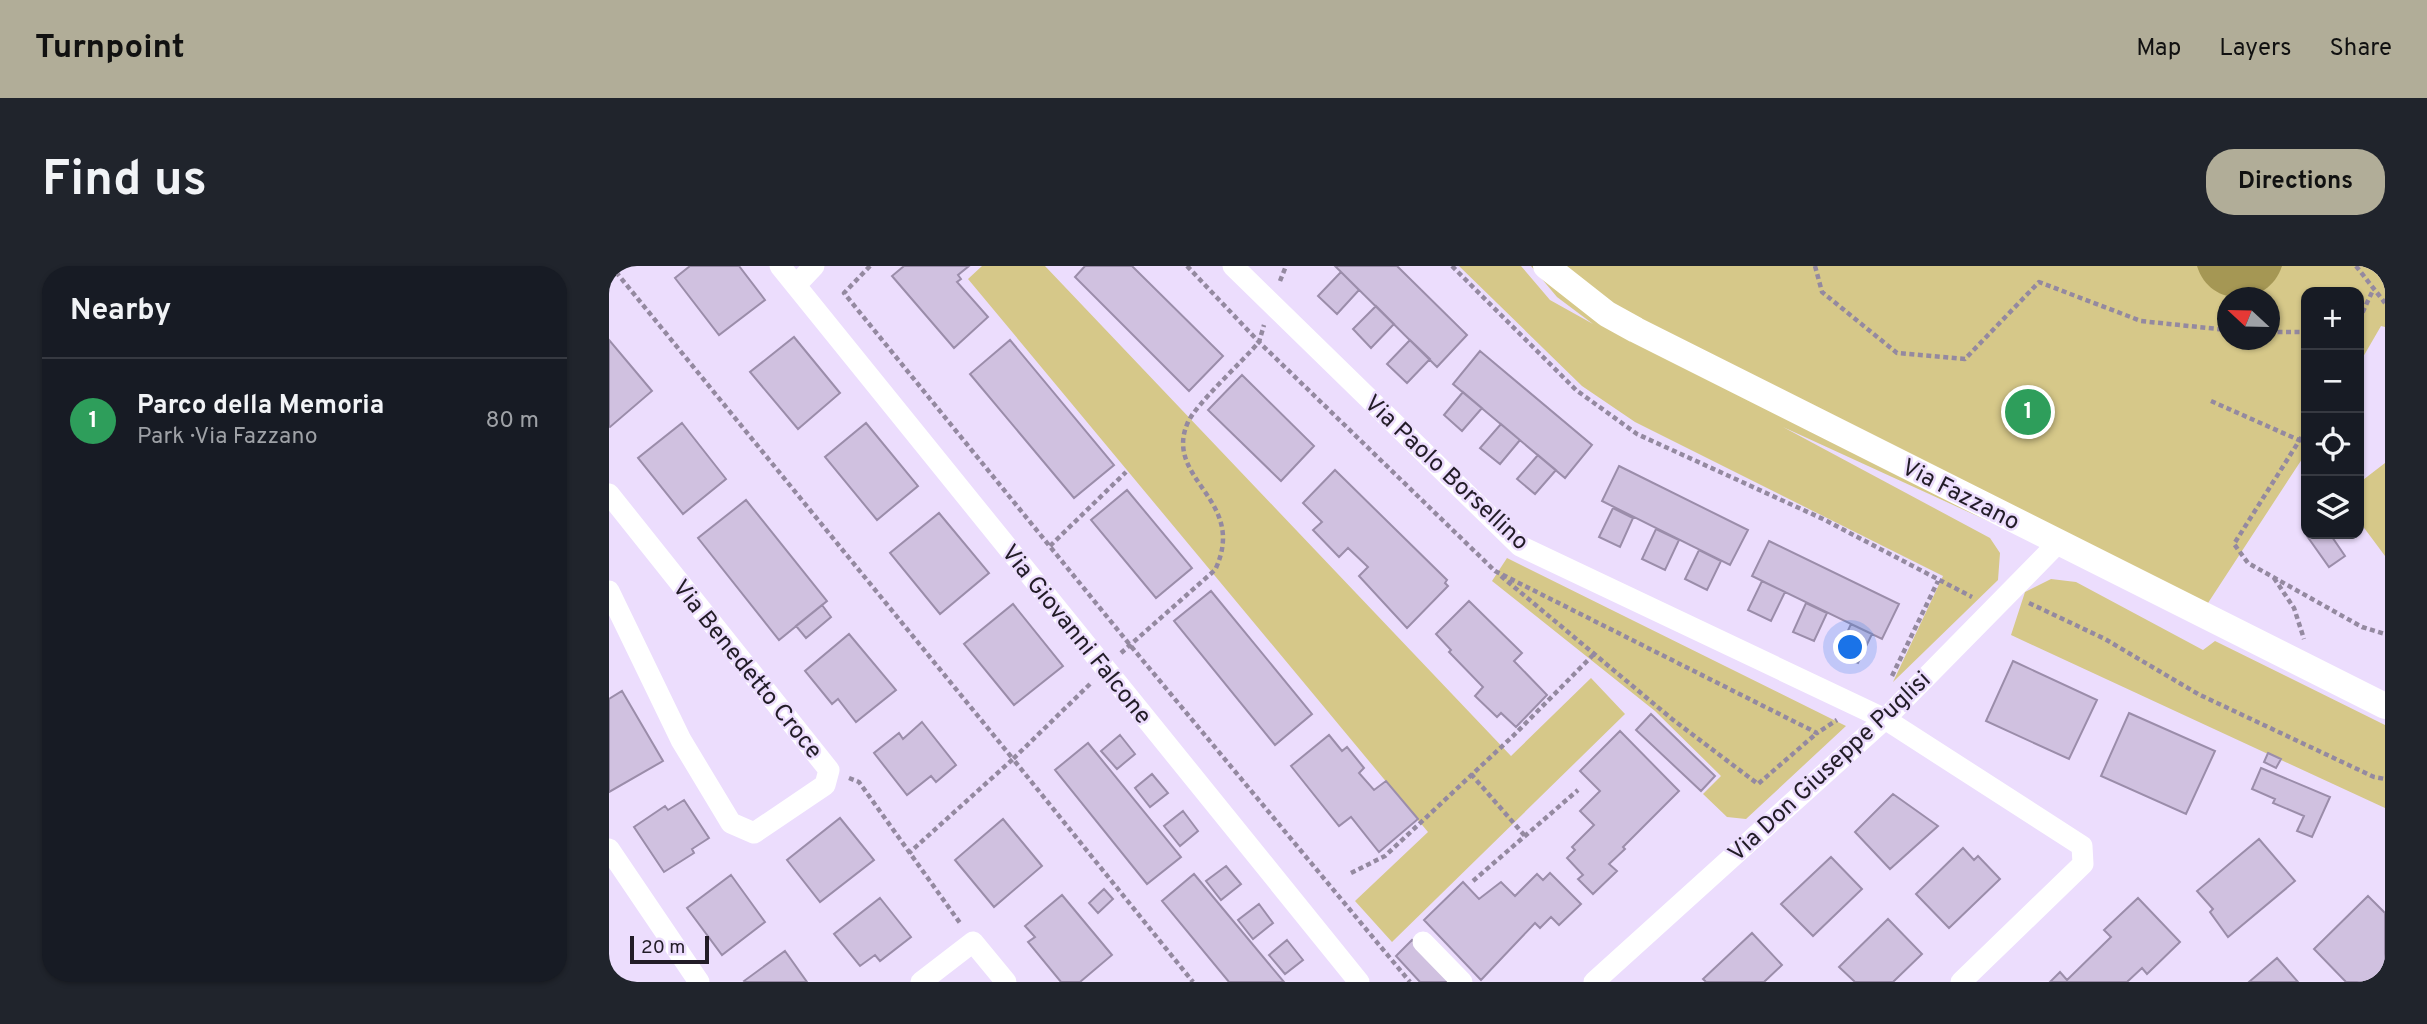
<!DOCTYPE html>
<html lang="en">
<head>
<meta charset="utf-8">
<style>
  body { margin:0; font-family:Overpass,sans-serif; background:#20242c; color:#f1f3f6 }
  .controls { position:absolute; right:21px; top:21px; display:grid; overflow:hidden; border-radius:14px; box-shadow:0 2px 5px #0004 }
  .controls button { width:63px; height:63px; display:grid; place-items:center; padding:0; border:0; border-bottom:2px solid #363941; background:#171b24; color:#f1f3f6; font:35px sans-serif }
  .compass { position:absolute; left:1608px; top:21px; width:63px; height:63px; border-radius:50%; background:#171b24; box-shadow:0 2px 5px #0004; rotate:292deg }
  .scale { position:absolute; left:21px; bottom:18px; width:79px; box-sizing:border-box; padding-left:7px; border:4px solid #221c27; border-top:0; font-size:19px; line-height:24px; white-space:nowrap; color:#221c27; -webkit-text-stroke:5px #ecddfd; paint-order:stroke }
  .you { position:absolute; left:1242px; top:382px; width:24px; height:24px; margin:-18px; border:5px solid #fff; border-radius:50%; background:#1a73e8; box-shadow:0 0 0 10px #1a73e833 }
  .badge { display:grid; place-items:center; width:46px; height:46px; border-radius:50%; background:#b1ad98; color:#fff; font-size:23px; font-weight:700 }
  .pin { position:absolute; translate:-50% -50%; border:4px solid #fff; box-shadow:0 2px 7px #0006 }
  .list { margin:0; padding:0; list-style:none }
  h2 { display:flex; justify-content:space-between; align-items:center; height:91px; margin:0; padding:0 28px; font-size:30px }
  h2 small { font-size:23px; font-weight:400; color:#9ea1a6 }
  .list li { display:grid; grid-template-columns:46px 1fr auto; gap:21px; align-items:center; box-sizing:border-box; height:126px; padding:0 28px; border-top:2px solid #363941 }
  .list b { display:block; font-size:26px; white-space:nowrap }
  .list p { margin:0; font-size:23px; white-space:nowrap; color:#9ea1a6 }
  .list em { font-size:23px; font-style:normal; color:#9ea1a6 }
  .icon { flex:none; width:38px; height:38px; fill:none; stroke:currentColor; stroke-width:2; stroke-linecap:round; stroke-linejoin:round }
  .map { position:relative; flex:none; width:1776px; height:716px; overflow:hidden; border-radius:28px }
  header { display:flex; align-items:center; gap:42px; box-sizing:border-box; height:98px; padding:0 35px; background:#b1ad98; color:#111 }
  header strong { font-size:33px }
  nav { display:flex; gap:38px; margin-inline-start:auto; font-size:24px }
  .intro { display:flex; align-items:center; justify-content:space-between; box-sizing:border-box; height:168px; padding:0 42px }
  h1 { margin:0; font-size:49px }
  .button { padding:18px 32px; border-radius:28px; background:#b1ad98; color:#111; font-size:24px; font-weight:700 }
  main { display:flex; gap:42px; padding:0 42px }
  aside { flex:1; background:#171b24; border-radius:28px; box-shadow:0 2px 5px #0004 }
  .map>svg:first-child { display:block }
  .green { fill:#d6c889; fill-rule:evenodd }
  .water { fill:#a59754 }
  .building { fill:#d0c1e0; stroke:#9b8daa; stroke-width:2 }
  .lines { fill:none; stroke-linecap:round; stroke-linejoin:round }
  .path { stroke:#9489a0; stroke-width:4.5; stroke-dasharray:5 3.5; stroke-linecap:butt }
  .minor { stroke:#fff; stroke-width:21 }
  .tertiary { stroke:#fff; stroke-width:26 }
  .labels { text-anchor:middle; stroke-width:5; stroke-linejoin:round; paint-order:stroke }
  .street-label { font-size:24px; fill:#221c27; stroke:#ecddfd }
</style>
</head>
<body>
<header>
<strong>Turnpoint</strong>
<nav><a>Map</a><a>Layers</a><a>Share</a></nav>
</header>
<div class="intro"><h1>Find us</h1><a class="button">Directions</a></div>
<main>
<aside>
<h2>Nearby<small></small></h2>
<ul class="list">
<li><span class="badge" style="background:#2e9e5b">1</span><div><b>Parco della Memoria</b><p>Park · Via Fazzano</p></div><em>80 m</em></li>
</ul>
</aside>
<div class="map">
<svg width="1776" height="716" viewBox="0 0 1776 716">
  <rect width="100%" height="100%" fill="#ecddfd"/>
  <path class="green" d="M 373,0 L 436,0 L 902,490 L 982,412 L 1016,448 L 783,676 L 746,635 L 819,566 L 359,13 Z
    M 850,0 L 912,0 L 941,34 L 984,58 L 948,31 L 922,0 L 1776,0 L 1776,61 L 1772,60 L 1750,98 L 1750,26 L 1697,26 L 1697,187 L 1599,337 L 1451,288 L 1174,161 L 1381,272 L 1391,287 L 1389,314 L 1284,416 L 1334,310 L 1026,156 L 973,120 ZM 1618,32 L 1660,32 L 1660,74 L 1618,74 Z
    M 1776,197 L 1776,290 L 1750,255 L 1750,217 Z
    M 898,292 L 1237,460 L 1137,553 L 1118,551 L 1094,528 L 1112,510 L 1046,445 L 883,315 Z
    M 1442,313 L 1467,316 L 1594,384 L 1606,375 L 1776,459 L 1776,542 L 1402,369 L 1416,326 Z"/>
  <path class="water" d="M 1588,0 L 1673,0 C 1660,41 1601,43 1588,0 Z"/>
  <path class="building" d="M 81,0 L 130,0 L 156,34 L 110,69 L 66,12 Z
    M 295,0 L 360,0 L 349,9 L 352,13 L 348,16 L 379,51 L 345,82 L 283,10 Z
    M 476,0 L 523,0 L 614,90 L 580,125 L 466,11 Z
    M 726,0 L 788,0 L 858,69 L 828,101 Z
    M 732,6 L 750,24 L 728,48 L 709,30 Z
    M 767,40 L 785,58 L 762,82 L 744,63 Z
    M 185,71 L 231,127 L 189,163 L 141,106 Z
    M 0,74 L 43,125 L 1,161 L 0,160 Z
    M 401,74 L 505,199 L 465,232 L 361,108 Z
    M 801,74 L 821,93 L 798,117 L 778,98 Z
    M 871,85 L 983,179 L 956,212 L 844,118 Z
    M 633,109 L 705,180 L 672,215 L 599,144 Z
    M 854,126 L 873,142 L 853,165 L 835,149 Z
    M 73,157 L 117,213 L 74,248 L 29,192 Z
    M 257,157 L 309,220 L 268,254 L 216,191 Z
    M 892,158 L 911,174 L 891,198 L 871,182 Z
    M 929,189 L 947,204 L 926,228 L 908,213 Z
    M 1010,200 L 1139,264 L 1121,299 L 993,235 Z
    M 726,204 L 838,314 L 836,317 L 839,320 L 798,362 L 750,310 L 759,301 L 739,282 L 730,291 L 704,264 L 713,256 L 694,237 Z
    M 518,224 L 583,302 L 547,332 L 482,254 Z
    M 137,234 L 218,335 L 170,374 L 89,272 Z
    M 1004,242 L 1024,252 L 1011,281 L 990,271 Z
    M 330,247 L 380,307 L 331,348 L 281,287 Z
    M 1047,263 L 1070,274 L 1056,304 L 1033,293 Z
    M 1701,268 L 1721,268 L 1736,290 L 1720,301 L 1698,270 Z
    M 1160,275 L 1290,338 L 1273,373 L 1143,310 Z
    M 1090,284 L 1112,295 L 1098,324 L 1076,313 Z
    M 1153,315 L 1176,326 L 1162,355 L 1139,344 Z
    M 602,325 L 703,448 L 666,479 L 565,355 Z
    M 860,335 L 913,387 L 905,395 L 938,429 L 907,461 L 892,447 L 888,451 L 866,430 L 874,421 L 840,386 L 842,384 L 827,368 Z
    M 1197,337 L 1218,347 L 1205,375 L 1184,366 Z
    M 404,338 L 454,400 L 405,439 L 355,378 Z
    M 213,339 L 222,351 L 197,372 L 187,360 Z
    M 1242,358 L 1263,368 L 1249,397 L 1228,388 Z
    M 240,368 L 287,424 L 247,456 L 229,433 L 223,438 L 196,405 Z
    M 1404,395 L 1488,434 L 1460,493 L 1377,455 Z
    M 13,425 L 54,495 L 0,526 L 0,433 Z
    M 1520,447 L 1606,485 L 1577,548 L 1492,510 Z
    M 1042,448 L 1106,510 L 1092,525 L 1027,464 Z
    M 313,456 L 347,499 L 327,516 L 322,510 L 298,529 L 265,487 L 290,467 L 294,473 Z
    M 1011,465 L 1070,525 L 1014,581 L 1016,583 L 1000,598 L 1008,605 L 984,628 L 969,613 L 974,609 L 958,592 L 966,584 L 963,581 L 985,559 L 971,545 L 991,525 L 971,505 Z
    M 511,469 L 526,488 L 508,503 L 492,485 Z
    M 720,469 L 733,485 L 738,481 L 755,502 L 750,507 L 765,524 L 777,515 L 809,553 L 770,586 L 742,551 L 730,560 L 682,500 Z
    M 479,477 L 572,591 L 538,618 L 446,504 Z
    M 1659,487 L 1672,493 L 1667,502 L 1655,496 Z
    M 1652,502 L 1721,531 L 1703,571 L 1688,565 L 1695,550 L 1664,537 L 1666,533 L 1643,523 Z
    M 543,508 L 559,527 L 541,541 L 526,522 Z
    M 1284,528 L 1329,560 L 1281,603 L 1246,566 Z
    M 75,534 L 100,572 L 83,583 L 85,587 L 55,606 L 25,561 L 56,540 L 59,544 Z
    M 574,545 L 589,565 L 571,580 L 555,560 Z
    M 231,552 L 265,594 L 211,636 L 178,594 Z
    M 394,553 L 433,600 L 385,641 L 346,594 Z
    M 1650,573 L 1686,615 L 1619,671 L 1601,646 L 1604,643 L 1588,625 Z
    M 1354,582 L 1365,594 L 1369,590 L 1391,613 L 1340,662 L 1307,628 Z
    M 1222,591 L 1253,623 L 1204,670 L 1172,638 Z
    M 617,600 L 632,618 L 612,634 L 597,615 Z
    M 941,607 L 972,638 L 950,659 L 942,651 L 931,662 L 926,657 L 872,714 L 815,654 L 854,616 L 870,633 L 892,616 L 906,630 L 928,608 L 934,614 Z
    M 585,608 L 675,716 L 620,716 L 553,635 Z
    M 122,609 L 156,656 L 113,689 L 78,642 Z
    M 495,623 L 504,633 L 489,647 L 480,637 Z
    M 453,629 L 503,689 L 471,716 L 452,716 L 419,676 L 426,671 L 416,660 Z
    M 1759,630 L 1776,647 L 1776,716 L 1737,716 L 1705,683 Z
    M 271,632 L 302,671 L 271,695 L 266,689 L 251,700 L 225,668 Z
    M 1529,632 L 1571,676 L 1538,708 L 1533,702 L 1518,716 L 1441,716 L 1451,706 L 1458,714 L 1502,671 L 1495,664 Z
    M 650,638 L 664,657 L 644,673 L 629,654 Z
    M 1279,653 L 1313,688 L 1284,716 L 1246,716 L 1230,701 Z
    M 1143,667 L 1173,699 L 1155,716 L 1097,716 L 1094,713 Z
    M 678,674 L 694,694 L 676,708 L 660,689 Z
    M 803,674 L 842,716 L 811,716 L 787,690 Z
    M 176,685 L 198,716 L 136,716 L 135,715 Z
    M 1668,692 L 1689,716 L 1640,716 Z"/>
  <g class="lines">
    <path class="path" d="M 261,0 L 235,27 L 521,379 L 801,716
      M 578,0 L 650,76 L 886,305 L 1208,467 L 1228,454
      M 843,0 L 967,124 L 1028,168 L 1214,253 L 1363,331
      M 1206,0 L 1213,26 L 1288,87 L 1356,93 L 1430,16 L 1532,55 L 1618,64
      M 1747,0 L 1776,37
      M 7,6 L 404,493 L 300,587
      M 0,12 L 13,0
      M 671,15 L 677,0
      M 1750,54 L 1764,24
      M 1660,66 L 1697,66
      M 1602,135 L 1692,175
      M 1697,164 L 1625,278 L 1639,297 L 1753,361 L 1776,368
      M 441,280 L 517,206
      M 892,310 L 1063,453 L 1149,518 L 1208,467
      M 1665,312 L 1685,342 L 1695,373
      M 1420,337 L 1496,373 L 1589,428 L 1765,511 L 1776,513
      M 512,387 L 606,304 C 640,233 553,214 579,156 C 588,137 634,95 650,76 L 655,59
      M 1283,410 L 1329,315
      M 481,418 L 404,493 L 584,716
      M 862,508 L 916,570
      M 240,512 L 250,516 L 351,657
      M 742,607 L 776,590 L 904,470 L 985,388
      M 864,615 L 969,524"/>
    <path class="minor" d="M 171,0 L 750,716
      M 624,0 L 911,280 L 1276,453 L 1473,580 L 1474,598 L 1352,716
      M 187,19 L 205,0
      M 0,228 L 220,504 L 216,519 L 145,567 L 122,557 L 72,474 L 0,325
      M 0,583 L 90,716
      M 814,676 L 853,716
      M 312,716 L 364,676 L 397,716
      M 985,716 L 1276,453 L 1449,277"/>
    <path class="tertiary" d="M 937,0 L 998,48 L 1027,64 L 1776,440"/>
  </g>
  <g class="labels">
    <g class="street-label">
      <text transform="translate(838 206) rotate(43)" y="8">Via Paolo Borsellino</text>
      <text transform="translate(1352 228) rotate(27)" y="8">Via Fazzano</text>
      <text transform="translate(468 368) rotate(51)" y="8">Via Giovanni Falcone</text>
      <text transform="translate(139 403) rotate(51)" y="8">Via Benedetto Croce</text>
      <text transform="translate(1220 500) rotate(-43)" y="8">Via Don Giuseppe Puglisi</text>
    </g>
  </g>
</svg>
<div class="controls">
<button>+</button>
<button>−</button>
<button><svg class="icon" aria-label="locate" viewBox="0 0 24 24"><circle cx="12" cy="12" r="6"/><path d="M12 2v4M12 18v4M2 12h4M18 12h4"/></svg></button>
<button><svg class="icon" aria-label="layers" viewBox="0 0 24 24"><path d="M12 4l9 5-9 5-9-5zM3 14l9 5 9-5"/></svg></button>
</div>
<svg class="compass" viewBox="-18 -18 36 36"><path d="M0-13l5 13h-10z" fill="#e53935"/><path d="M0 13l5-13h-10z" fill="#9ea1a6"/></svg>
<div class="scale">20 m</div>
<div class="you"></div>
<div class="pin badge" style="left:1419px;top:146px;background:#2e9e5b">1</div>
</div>
</main>
</body>
</html>
